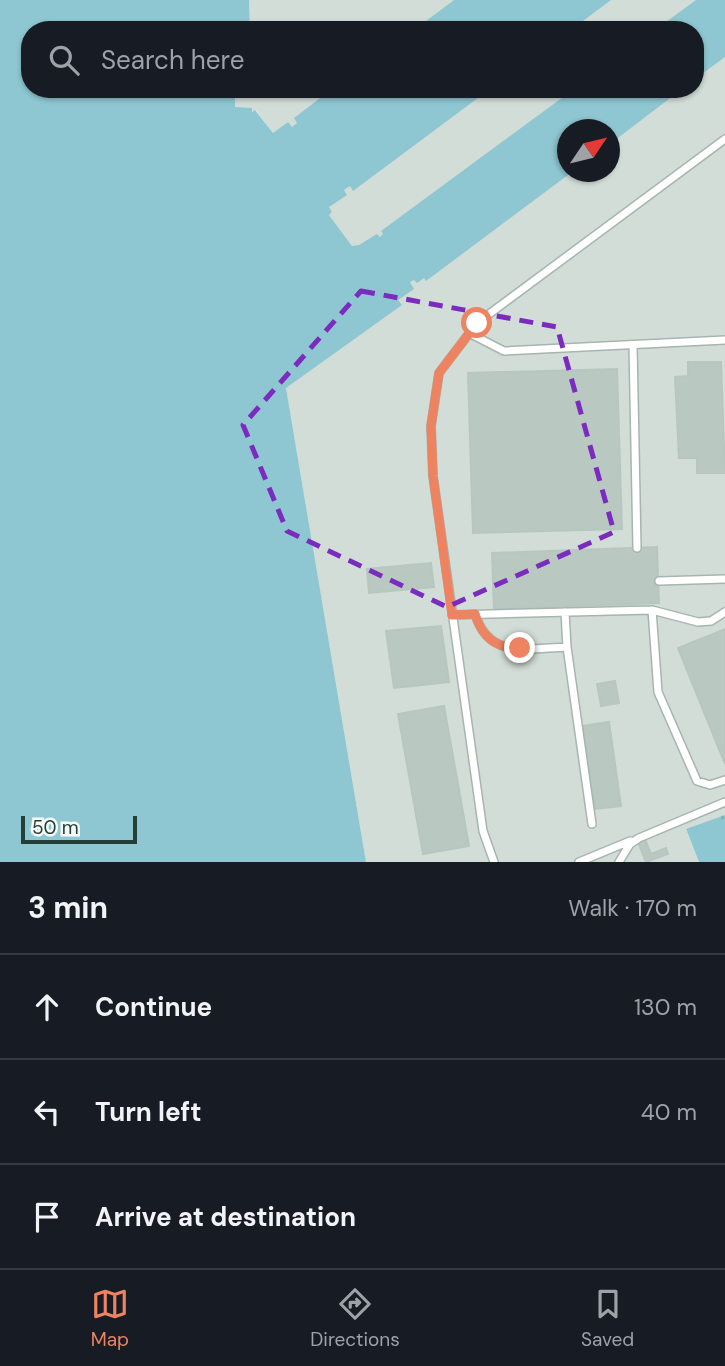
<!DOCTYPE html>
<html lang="en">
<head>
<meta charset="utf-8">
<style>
  body { margin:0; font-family:"DM Sans",sans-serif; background:#20242c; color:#f1f3f6 }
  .compass { position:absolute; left:557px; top:119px; width:63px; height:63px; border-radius:50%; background:#171b24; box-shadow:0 2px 5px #0004; rotate:55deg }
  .scale { position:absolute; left:21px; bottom:18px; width:116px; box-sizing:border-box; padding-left:7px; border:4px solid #243f37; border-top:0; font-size:19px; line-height:24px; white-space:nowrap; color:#243f37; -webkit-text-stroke:5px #f5faf7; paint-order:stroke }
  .stop { position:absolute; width:21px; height:21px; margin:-16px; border:5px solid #ee8361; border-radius:50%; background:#fff }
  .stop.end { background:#ee8361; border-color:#fff; box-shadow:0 2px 7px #0008 }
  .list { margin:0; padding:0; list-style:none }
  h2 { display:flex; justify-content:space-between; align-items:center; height:91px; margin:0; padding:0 28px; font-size:30px }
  h2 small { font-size:23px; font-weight:400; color:#9ea1a6 }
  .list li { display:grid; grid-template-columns:46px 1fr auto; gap:21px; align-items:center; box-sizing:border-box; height:105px; padding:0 28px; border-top:2px solid #363941 }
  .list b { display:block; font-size:26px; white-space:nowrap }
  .list em { font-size:23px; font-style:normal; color:#9ea1a6 }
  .icon { flex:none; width:38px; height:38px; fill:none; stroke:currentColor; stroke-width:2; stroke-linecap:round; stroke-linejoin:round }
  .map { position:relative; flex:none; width:725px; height:862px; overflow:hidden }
  .search { position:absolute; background:#171b24; box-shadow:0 2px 5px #0004; left:21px; right:21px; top:21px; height:77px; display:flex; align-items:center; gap:18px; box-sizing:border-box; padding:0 24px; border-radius:28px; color:#9ea1a6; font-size:26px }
  .sheet { height:406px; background:#171b24 }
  nav { display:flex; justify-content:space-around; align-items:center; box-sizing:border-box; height:98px; border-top:2px solid #363941; background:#171b24; font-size:19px; color:#9ea1a6 }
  nav a { display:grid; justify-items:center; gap:4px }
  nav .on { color:#ee8361 }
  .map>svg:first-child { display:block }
  .built { fill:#d2ddd8; fill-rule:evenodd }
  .water { fill:#8ec7d1 }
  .building { fill:#bac8c2; stroke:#b7c7c0; stroke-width:2 }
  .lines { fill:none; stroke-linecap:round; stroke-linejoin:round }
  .lane-casing { stroke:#a7b5b0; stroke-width:10 }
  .path { stroke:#86b0a2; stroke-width:2.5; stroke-dasharray:3.5 5; stroke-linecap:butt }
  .lane { stroke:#fff; stroke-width:7 }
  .route { stroke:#ee8361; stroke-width:9 }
  .marked { fill:none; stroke:#7b2cbf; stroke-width:5; stroke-dasharray:14 9; stroke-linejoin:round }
</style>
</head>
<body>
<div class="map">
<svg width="725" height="862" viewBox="0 0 725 862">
  <rect width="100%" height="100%" fill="#e4ede9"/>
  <path class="built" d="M 249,0 L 725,0 L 725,815 L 686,830 L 699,862 L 366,862 L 286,388 L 352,246 L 329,215 L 332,212 L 256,110 L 252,112 L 235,108 L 235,89 L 695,89 L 695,30 L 250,30 ZM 568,130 L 610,130 L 610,172 L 568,172 Z"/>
  <path class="water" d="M 0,0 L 249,0 L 250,30 L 30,30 L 30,89 L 235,89 L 235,107 L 252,108 L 252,112 L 255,110 L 273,133 L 288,122 L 292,127 L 297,123 L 294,118 L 332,89 L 490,89 L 353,191 L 350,186 L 344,190 L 347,195 L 329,207 L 332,212 L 329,215 L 352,246 L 359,245 L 377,234 L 380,237 L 383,234 L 381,231 L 574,89 L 682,89 L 610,144 L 610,130 L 568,130 L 568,172 L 572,172 L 426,281 L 424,278 L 417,283 L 414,280 L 410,282 L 414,289 L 398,300 L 402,305 L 286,388 L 366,862 L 0,862 Z
    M 454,0 L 611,0 L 571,30 L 414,30 Z
    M 696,0 L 725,0 L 725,57 L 695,79 L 695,30 L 655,30 Z
    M 725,815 L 725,862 L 699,862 L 686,829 Z"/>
  <path class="building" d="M 688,362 L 721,362 L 725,473 L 697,473 L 697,458 L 679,458 L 675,377 L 688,376 Z
    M 617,369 L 622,529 L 473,533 L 468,373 Z
    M 657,547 L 659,603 L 494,609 L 492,553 Z
    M 431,563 L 434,587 L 369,593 L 367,569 Z
    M 441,626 L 449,682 L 394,688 L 386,631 Z
    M 725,629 L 725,764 L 678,648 Z
    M 615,681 L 619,703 L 601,706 L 597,684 Z
    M 444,706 L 469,846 L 423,854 L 398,714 Z
    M 609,722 L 621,806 L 595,809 L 582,726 Z
    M 645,839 L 651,854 L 666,848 L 668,854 L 646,862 L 638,842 Z"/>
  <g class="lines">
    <g class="lane-casing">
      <path id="lane" d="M 469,333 L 504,351 L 725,340
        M 633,345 L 637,548
        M 659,581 L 725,579
        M 652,610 L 658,692 L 697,781 L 710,785 L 725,780
        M 565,612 L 567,647 L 592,824
        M 475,614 C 489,660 529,648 567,647
        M 452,615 L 652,610 L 698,622 L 711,621 L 725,612
        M 494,862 L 483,831 L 433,476 L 431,426 L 439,373 L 477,323 L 725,139
        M 579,862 L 630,841
        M 619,862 L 630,844 L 639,838 L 725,802"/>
    </g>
    <path class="path" d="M 722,816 L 725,824"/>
    <use href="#lane" class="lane"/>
  </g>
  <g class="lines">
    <path class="route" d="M 477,323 L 439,373 L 431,426 L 433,476 L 452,615 L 475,614 C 482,637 495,648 520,648"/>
  </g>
  <path class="marked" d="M 361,291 L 557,327 L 614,532 L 447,607 L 287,531 L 243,425 Z"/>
</svg>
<svg class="compass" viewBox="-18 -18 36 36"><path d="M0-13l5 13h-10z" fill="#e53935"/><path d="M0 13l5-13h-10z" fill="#9ea1a6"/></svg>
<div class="scale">50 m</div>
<div class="stop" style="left:477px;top:323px"></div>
<div class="stop end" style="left:520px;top:648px"></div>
<div class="search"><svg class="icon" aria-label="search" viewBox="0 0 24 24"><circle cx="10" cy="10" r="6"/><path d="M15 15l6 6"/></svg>Search here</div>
</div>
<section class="sheet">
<h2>3 min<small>Walk · 170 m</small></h2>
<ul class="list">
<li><svg class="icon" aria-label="ahead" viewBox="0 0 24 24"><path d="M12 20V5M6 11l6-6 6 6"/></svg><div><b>Continue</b></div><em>130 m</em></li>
<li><svg class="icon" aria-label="left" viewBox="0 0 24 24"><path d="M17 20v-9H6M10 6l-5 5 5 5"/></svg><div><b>Turn left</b></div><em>40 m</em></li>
<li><svg class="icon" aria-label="arrive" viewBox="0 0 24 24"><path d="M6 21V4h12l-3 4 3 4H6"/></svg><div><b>Arrive at destination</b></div></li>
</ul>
</section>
<nav>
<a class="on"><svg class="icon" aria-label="map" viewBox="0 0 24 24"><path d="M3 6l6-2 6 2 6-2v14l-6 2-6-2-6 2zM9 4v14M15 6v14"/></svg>Map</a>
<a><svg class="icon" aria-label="directions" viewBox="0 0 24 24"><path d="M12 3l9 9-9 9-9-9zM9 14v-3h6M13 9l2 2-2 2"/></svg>Directions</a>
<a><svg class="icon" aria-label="saved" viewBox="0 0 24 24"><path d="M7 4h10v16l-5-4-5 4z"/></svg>Saved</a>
</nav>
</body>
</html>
